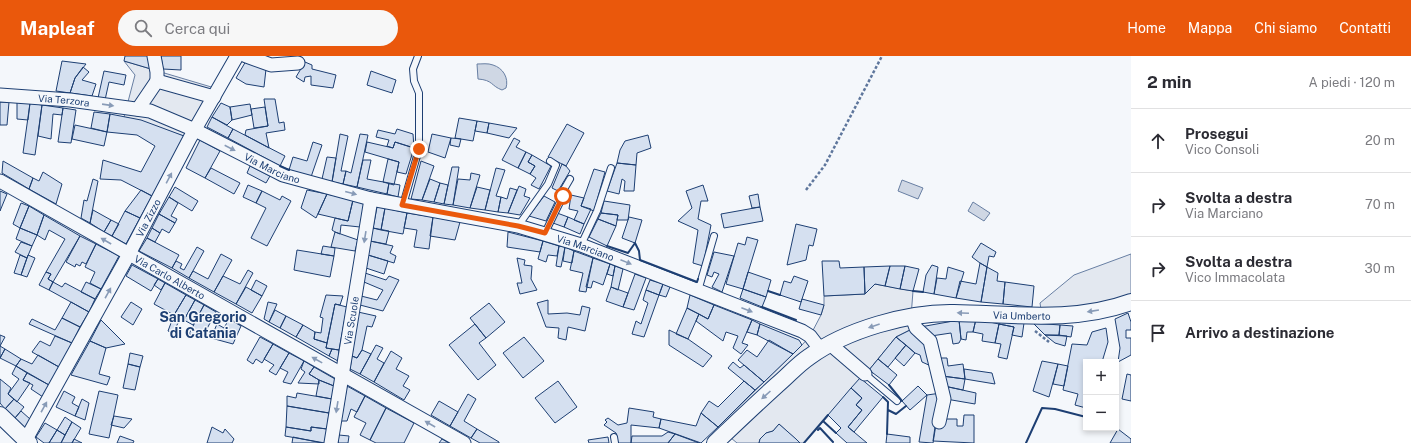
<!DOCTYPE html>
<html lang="it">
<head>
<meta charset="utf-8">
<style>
  body { margin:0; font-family:"Public Sans",sans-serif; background:#f7f7f7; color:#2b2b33 }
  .controls { position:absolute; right:12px; bottom:12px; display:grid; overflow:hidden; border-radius:0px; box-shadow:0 2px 6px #0003 }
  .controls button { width:36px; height:36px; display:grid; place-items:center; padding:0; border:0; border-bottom:1px solid #e1e1e2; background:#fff; color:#2b2b33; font:20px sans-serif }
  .stop { position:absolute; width:12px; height:12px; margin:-9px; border:3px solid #ea580c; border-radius:50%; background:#fff }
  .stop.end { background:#ea580c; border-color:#fff; box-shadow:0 1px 4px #0008 }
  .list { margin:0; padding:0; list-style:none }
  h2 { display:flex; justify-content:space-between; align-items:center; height:52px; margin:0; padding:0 16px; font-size:17px }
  h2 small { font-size:13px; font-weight:400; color:#7c7c81 }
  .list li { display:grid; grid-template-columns:26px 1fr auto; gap:12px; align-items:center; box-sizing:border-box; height:64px; padding:0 16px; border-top:1px solid #e1e1e2 }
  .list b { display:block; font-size:15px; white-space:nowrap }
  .list p { margin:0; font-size:13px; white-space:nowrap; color:#7c7c81 }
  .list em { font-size:13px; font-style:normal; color:#7c7c81 }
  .icon { flex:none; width:22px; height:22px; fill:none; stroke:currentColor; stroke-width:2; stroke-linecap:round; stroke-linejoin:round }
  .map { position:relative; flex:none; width:1131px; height:387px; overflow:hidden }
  header { display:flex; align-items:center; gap:24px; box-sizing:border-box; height:56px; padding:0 20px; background:#ea580c; color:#fff }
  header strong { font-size:19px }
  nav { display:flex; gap:22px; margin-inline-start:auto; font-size:14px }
  .search { width:280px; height:36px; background:#f7f7f7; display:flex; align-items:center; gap:10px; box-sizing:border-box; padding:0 14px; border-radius:22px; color:#7c7c81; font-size:15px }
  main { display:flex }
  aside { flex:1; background:#fff }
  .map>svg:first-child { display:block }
  .parking { fill:#e3e8f0; stroke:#687fa3 }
  .water { fill:#cfd7e4; stroke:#687fa3 }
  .building { fill:#d5e0f0; stroke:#1d3f73 }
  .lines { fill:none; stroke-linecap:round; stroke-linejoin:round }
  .service-casing { stroke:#1d3f73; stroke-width:8 }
  .minor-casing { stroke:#1d3f73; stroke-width:15 }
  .tertiary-casing { stroke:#1d3f73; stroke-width:18 }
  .path { stroke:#5e769c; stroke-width:2.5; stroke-dasharray:3 2; stroke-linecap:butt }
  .service { stroke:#f4f7fb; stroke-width:6 }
  .minor { stroke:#f4f7fb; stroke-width:13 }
  .tertiary { stroke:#f4f7fb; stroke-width:16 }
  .wall { stroke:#1d3f73; stroke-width:2 }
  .oneway { fill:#889bb7 }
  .route { stroke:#ea580c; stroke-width:5 }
  .labels { text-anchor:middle; stroke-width:3; stroke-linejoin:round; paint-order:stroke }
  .street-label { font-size:10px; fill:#1d3f73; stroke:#f4f7fb }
  .district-label { font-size:14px; font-weight:bold; fill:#1d3f73; stroke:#f4f7fb }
</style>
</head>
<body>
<header>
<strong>Mapleaf</strong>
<div class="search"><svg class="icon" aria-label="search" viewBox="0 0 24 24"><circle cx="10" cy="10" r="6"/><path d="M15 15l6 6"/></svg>Cerca qui</div>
<nav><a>Home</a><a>Mappa</a><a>Chi siamo</a><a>Contatti</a></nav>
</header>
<main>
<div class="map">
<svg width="1131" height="387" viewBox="0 0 1131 387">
  <rect width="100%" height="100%" fill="#f4f7fb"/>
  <path class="parking" d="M 124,5 L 218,33 L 190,82 L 124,61 L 135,19 Z
    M 1131,198 L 1131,246 L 1042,260 L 1040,247 L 1074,219 Z
    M 875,228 L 913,235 L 910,274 L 896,281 L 869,314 L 804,387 L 800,387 L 779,368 L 773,375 L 766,377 L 760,383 L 759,387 L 737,387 L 718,371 L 802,289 L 810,280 L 821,259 L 824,249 L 824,240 L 865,238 Z"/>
  <path class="water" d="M 477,8 C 482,8 488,7 493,9 C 503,12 509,22 506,32 L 502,34 C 491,30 493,24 478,23 Z
    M 902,124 L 923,132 L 918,143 L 898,135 Z
    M 973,146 L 990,157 L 984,165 L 968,155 Z"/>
  <path class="building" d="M 125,0 L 148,0 L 151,13 L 124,5 Z
    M 161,0 L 181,0 L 181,14 L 163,13 Z
    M 62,5 L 86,8 L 75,22 L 70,37 L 56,35 Z
    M 246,5 L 266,13 L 264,31 L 246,28 L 236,22 Z
    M 305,6 L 312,9 L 312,13 L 336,19 L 333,32 L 311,29 L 311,20 L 305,21 L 304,26 L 296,21 Z
    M 83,11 L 89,16 L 82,24 L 96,28 L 92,40 L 70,37 L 75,22 Z
    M 104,15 L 126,19 L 124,29 L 109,26 L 105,44 L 98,42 Z
    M 371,15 L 396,24 L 392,37 L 367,29 Z
    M 264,43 L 275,43 L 279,67 L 284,66 L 285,74 L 266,77 L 269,92 L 245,79 L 246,74 L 268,70 Z
    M 0,46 L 9,46 L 7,69 L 0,69 Z
    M 17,46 L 30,47 L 28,64 L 17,63 Z
    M 30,47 L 42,49 L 35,99 L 23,97 Z
    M 221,47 L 230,51 L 232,64 L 227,69 L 212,61 Z
    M 250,48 L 252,59 L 232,64 L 230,51 Z
    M 42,49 L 63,52 L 62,59 L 53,58 L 51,83 L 38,80 Z
    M 265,51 L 268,70 L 254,72 L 251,53 Z
    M 63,52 L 76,54 L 71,87 L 58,86 Z
    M 94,56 L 110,58 L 107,76 L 91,72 Z
    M 110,58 L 141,64 L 184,80 L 152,140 L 121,124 L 100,123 L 103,104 L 141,116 L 155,90 L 137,79 L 107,76 Z
    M 212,61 L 233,73 L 228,82 L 207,71 Z
    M 459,62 L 477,65 L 473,85 L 455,82 Z
    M 477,65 L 489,67 L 487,77 L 475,75 Z
    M 489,67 L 517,72 L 509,82 L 487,77 Z
    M 567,68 L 584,77 L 566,110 L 548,101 Z
    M 75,69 L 107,76 L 104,90 L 72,83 Z
    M 233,73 L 285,100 L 280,110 L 228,82 Z
    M 397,73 L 413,78 L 414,92 L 395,86 L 393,92 L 387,90 L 389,84 L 376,81 L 378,74 L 395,78 Z
    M 340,78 L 348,80 L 341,115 L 346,115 L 343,128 L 332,126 Z
    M 360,78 L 368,79 L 357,131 L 343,128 L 346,115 L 351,117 Z
    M 432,78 L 451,82 L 445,102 L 428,96 Z
    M 648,79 L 651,92 L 637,97 L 636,109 L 617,107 L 620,94 L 625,85 Z
    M 451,82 L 461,83 L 459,91 L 450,89 Z
    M 514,82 L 520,85 L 516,91 L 526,96 L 518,112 L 502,104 Z
    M 200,84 L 220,95 L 205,122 L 186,112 Z
    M 313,86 L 322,89 L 311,121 L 289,114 L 293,101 L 307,105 Z
    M 367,86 L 393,92 L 395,86 L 414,92 L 406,118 L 397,116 L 399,106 L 365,96 Z
    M 526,96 L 532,99 L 528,106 L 535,110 L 530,118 L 518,112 Z
    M 532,99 L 551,110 L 539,133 L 531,129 L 536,122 L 530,118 L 535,110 L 528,106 Z
    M 327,101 L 336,102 L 332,126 L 322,123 Z
    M 388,103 L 399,106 L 394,129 L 383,126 Z
    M 363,104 L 371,104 L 367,123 L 389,127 L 387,138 L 357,131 Z
    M 3,105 L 33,122 L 29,133 L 2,117 Z
    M 421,105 L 434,110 L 422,144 L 411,143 Z
    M 617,107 L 636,109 L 634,135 L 624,135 L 625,125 L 622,123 L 619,138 L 607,135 Z
    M 562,108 L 566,110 L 570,115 L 558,135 L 552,132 Z
    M 250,110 L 270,120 L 266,127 L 247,117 Z
    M 452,111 L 459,111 L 453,149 L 444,148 Z
    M 211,112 L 240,127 L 234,138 L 205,122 Z
    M 496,112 L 505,114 L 496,140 L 501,141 L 498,156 L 485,154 Z
    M 594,113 L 605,116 L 594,155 L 581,150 Z
    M 43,116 L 62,128 L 56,148 L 29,133 L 33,122 L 39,125 Z
    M 471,117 L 480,119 L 470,152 L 453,149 L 458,123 L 470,124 Z
    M 93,123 L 98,125 L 90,167 L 81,162 L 84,144 L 87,145 Z
    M 430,123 L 440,127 L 434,146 L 422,144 Z
    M 389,127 L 400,129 L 398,141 L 387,138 Z
    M 440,127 L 448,129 L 444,148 L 434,146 Z
    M 248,129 L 262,135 L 256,147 L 243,141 Z
    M 703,129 L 708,145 L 701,145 L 698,163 L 711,169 L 703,210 L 693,207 L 698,174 L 678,165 L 692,152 L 686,135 Z
    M 519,130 L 526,133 L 524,140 L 530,142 L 520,159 L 508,157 Z
    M 175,131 L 198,145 L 192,155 L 169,141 Z
    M 477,131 L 490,134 L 485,154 L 470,152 Z
    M 510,132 L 517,134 L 508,157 L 498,156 L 501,141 L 507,143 Z
    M 141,134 L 152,140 L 140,162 L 125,155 Z
    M 307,134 L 327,138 L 316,162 L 301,152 Z
    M 0,135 L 7,138 L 0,155 Z
    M 262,135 L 280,144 L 282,140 L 291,145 L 267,190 L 251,182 L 266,152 L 256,147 Z
    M 327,138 L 353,144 L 348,165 L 318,158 Z
    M 758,138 L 760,151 L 752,152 L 749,140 Z
    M 571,139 L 584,142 L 581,150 L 591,153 L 584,168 L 574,164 L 578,155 L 569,153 Z
    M 544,140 L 555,146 L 546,165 L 529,160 Z
    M 169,141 L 178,147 L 171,160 L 177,163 L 175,167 L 159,158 Z
    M 353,144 L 364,147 L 360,171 L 341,169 L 340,178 L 335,176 L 332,174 L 335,162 L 348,165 Z
    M 604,145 L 630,149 L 628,164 L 617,164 L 618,159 L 601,157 Z
    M 21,147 L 29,150 L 20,172 L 13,168 Z
    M 29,150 L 44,159 L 37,179 L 20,172 Z
    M 377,151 L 385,152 L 381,174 L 373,172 Z
    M 760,151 L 763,165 L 724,172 L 721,158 Z
    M 385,152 L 407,157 L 403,178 L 381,174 Z
    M 93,154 L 111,164 L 104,176 L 90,167 Z
    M 125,155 L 140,162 L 126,188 L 112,180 Z
    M 407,157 L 433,161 L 429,193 L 414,191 L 417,174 L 404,172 Z
    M 557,157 L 568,161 L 564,171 L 553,167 Z
    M 601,157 L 618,159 L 616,170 L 598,163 Z
    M 159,158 L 175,167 L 169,177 L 162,173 L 160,177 L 152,172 Z
    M 44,159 L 80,180 L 53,226 L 48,223 L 51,218 L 46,216 L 65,183 L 49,174 L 45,184 L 37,179 Z
    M 433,161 L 460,166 L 455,184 L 430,180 Z
    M 568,161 L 584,168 L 580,178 L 564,171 Z
    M 629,161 L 642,164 L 635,187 L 622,182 Z
    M 598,163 L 616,170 L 607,190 L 589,181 Z
    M 111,164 L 119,168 L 112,180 L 104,176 Z
    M 796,168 L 817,173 L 813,190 L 809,189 L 806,204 L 787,209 Z
    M 20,172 L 37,179 L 32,190 L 16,183 Z
    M 152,172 L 160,177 L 155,186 L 147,182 Z
    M 373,172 L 389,175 L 386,188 L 370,185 Z
    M 335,176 L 358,184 L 355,195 L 331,191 Z
    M 508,176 L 543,185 L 540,196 L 507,191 Z
    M 80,180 L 96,188 L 86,208 L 82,206 L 80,210 L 76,208 L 75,211 L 66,206 Z
    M 747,181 L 758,184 L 743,233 L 726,228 L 738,187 L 745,189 Z
    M 147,182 L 179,199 L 172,212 L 139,195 Z
    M 370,185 L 393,190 L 390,197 L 396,200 L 394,207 L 368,199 Z
    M 543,185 L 559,190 L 557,200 L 548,199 L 546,206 L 538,203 Z
    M 21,186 L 32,190 L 27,202 L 15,196 Z
    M 981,187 L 996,196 L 994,201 L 989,200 L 987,211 L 980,207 L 972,201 Z
    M 96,188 L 119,200 L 101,233 L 90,227 L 95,216 L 85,211 Z
    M 323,190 L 335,192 L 334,200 L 321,198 Z
    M 559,190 L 565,191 L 561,211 L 556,210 Z
    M 197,191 L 204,195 L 189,222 L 172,212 L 176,205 L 182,208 L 180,212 L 184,214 Z
    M 565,191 L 574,195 L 572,207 L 563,205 Z
    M 297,194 L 334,200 L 330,221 L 294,214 Z
    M 574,195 L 593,202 L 586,236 L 579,235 L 583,217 L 570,214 Z
    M 714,196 L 734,200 L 722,236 L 712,231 L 719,218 L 714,216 L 712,221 L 707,219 Z
    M 221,198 L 232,204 L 214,236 L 189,222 L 193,215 L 208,223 Z
    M 20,199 L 27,202 L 21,219 L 14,217 Z
    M 28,199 L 35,202 L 27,221 L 21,219 Z
    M 368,199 L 388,205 L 384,218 L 366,212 Z
    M 517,202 L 525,204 L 524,209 L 532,210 L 531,223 L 537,234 L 520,238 L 517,227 L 522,227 Z
    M 593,202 L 610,208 L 603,229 L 593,225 L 591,232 L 586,231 Z
    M 822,205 L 839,205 L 840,212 L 864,211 L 865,238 L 824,240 Z
    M 980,207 L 987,211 L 981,246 L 956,242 L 960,225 L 976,228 Z
    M 610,208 L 615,210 L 613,220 L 607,218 Z
    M 132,209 L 158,223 L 151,235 L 126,220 Z
    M 932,209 L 938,211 L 934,238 L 923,236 L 926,219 Z
    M 615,210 L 623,213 L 618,234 L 611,231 Z
    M 890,210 L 905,210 L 900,233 L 885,230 Z
    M 890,210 L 885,230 L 875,228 L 865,238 L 864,211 Z
    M 905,210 L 919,213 L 913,235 L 900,233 Z
    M 948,211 L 964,216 L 956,242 L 934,238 L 937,222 L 946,223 Z
    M 987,211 L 998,217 L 997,225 L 1005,226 L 1003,248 L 981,246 Z
    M 248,214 L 253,217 L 236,248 L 214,236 L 223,220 L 240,228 Z
    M 46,216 L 51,218 L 48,223 L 53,226 L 49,234 L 39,229 Z
    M 748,216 L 771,224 L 766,241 L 743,233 Z
    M 365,217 L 386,224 L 389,220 L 399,224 L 383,255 L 360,249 L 361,240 L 377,244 L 383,234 L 364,226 Z
    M 635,218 L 646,222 L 634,254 L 623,251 Z
    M 794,220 L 808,225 L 801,246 L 780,239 L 784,225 L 791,227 Z
    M 158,223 L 165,227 L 161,234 L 154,229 Z
    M 256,224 L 267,230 L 262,240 L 251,234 Z
    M 650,224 L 663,228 L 659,239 L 646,234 Z
    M 53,226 L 62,231 L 65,227 L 95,243 L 89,256 L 49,234 Z
    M 86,226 L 101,233 L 95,243 L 81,236 Z
    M 1005,226 L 1034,230 L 1032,251 L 1003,248 Z
    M 165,227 L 186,239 L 174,259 L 154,248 Z
    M 663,228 L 670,231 L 666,241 L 659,239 Z
    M 246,231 L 262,240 L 252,257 L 236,248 Z
    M 611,231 L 628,237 L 623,251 L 606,245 Z
    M 743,233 L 766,241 L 762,251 L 740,242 Z
    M 646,234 L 659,239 L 644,281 L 632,278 L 636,265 L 641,268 L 648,247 L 643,244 Z
    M 186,239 L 195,244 L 184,264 L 180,263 L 173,277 L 168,275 L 174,259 Z
    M 326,239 L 343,240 L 340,249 L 335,248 L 327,287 L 314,283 L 315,276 L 321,277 L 323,262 L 320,261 Z
    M 690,239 L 714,249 L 708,263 L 687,252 Z
    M 802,243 L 824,249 L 821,259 L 799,253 Z
    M 195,244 L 204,249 L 193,269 L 184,264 Z
    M 548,244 L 548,258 L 567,257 L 580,259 L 582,250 L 590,252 L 585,275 L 568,271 L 566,284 L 558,282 L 559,272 L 546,271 L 537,247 Z
    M 71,246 L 89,256 L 80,271 L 62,262 Z
    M 131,246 L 142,253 L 133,269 L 121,261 Z
    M 268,246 L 277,248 L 269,266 L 264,263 Z
    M 489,247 L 505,266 L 486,282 L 470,262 Z
    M 335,248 L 347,251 L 339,294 L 326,292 Z
    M 204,249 L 216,256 L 203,280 L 189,278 Z
    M 714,249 L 752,264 L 742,287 L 748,289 L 741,298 L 733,292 L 738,280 L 726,276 L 723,285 L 696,265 L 699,258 L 708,263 Z
    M 687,252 L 699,258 L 688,283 L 676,278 Z
    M 275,254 L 286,260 L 280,272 L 269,266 Z
    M 358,256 L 376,260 L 372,271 L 367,270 L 362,294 L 357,302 L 352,300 Z
    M 1128,257 L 1131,266 L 1131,274 L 1126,274 L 1126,282 L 1131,282 L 1131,299 L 1118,306 L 1120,292 L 1115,263 Z
    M 286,260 L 303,269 L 296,281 L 280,272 Z
    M 62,262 L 80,271 L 72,287 L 29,268 L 32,263 L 55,274 Z
    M 229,263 L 241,270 L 233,288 L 211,282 L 217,268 L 224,272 Z
    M 976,263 L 999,268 L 995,287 L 982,285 L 983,278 L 973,276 Z
    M 976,263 L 973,276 L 967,276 L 966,284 L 961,283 L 959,264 Z
    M 101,264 L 125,288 L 106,292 L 90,285 Z
    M 752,264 L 760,268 L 757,279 L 747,276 Z
    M 959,264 L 961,283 L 959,287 L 953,288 L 951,277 L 931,280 L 920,271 Z
    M 1000,264 L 1024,267 L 1022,281 L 1012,279 L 1014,271 L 999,268 Z
    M 1033,267 L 1060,269 L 1059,279 L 1045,279 Z
    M 475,268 L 486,282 L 479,287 L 496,309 L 478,324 L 449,289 Z
    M 760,268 L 799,284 L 802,289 L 793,298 L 757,279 Z
    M 999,268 L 1014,271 L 1007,303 L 998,301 L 1001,288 L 995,287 Z
    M 303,269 L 315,276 L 314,283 L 327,287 L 326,292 L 332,293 L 329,300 L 296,281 Z
    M 1060,269 L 1073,270 L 1071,281 L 1059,279 Z
    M 1106,272 L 1108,286 L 1102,306 L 1086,306 L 1086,352 L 1075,349 L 1078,338 L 1063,334 L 1072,288 L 1087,289 L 1092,276 Z
    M 669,274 L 688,283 L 712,300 L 703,311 L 669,289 Z
    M 910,274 L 926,286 L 931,310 L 922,306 L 920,299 L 915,297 L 896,281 Z
    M 0,279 L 5,281 L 0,290 L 5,293 L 0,302 Z
    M 1045,279 L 1067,280 L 1065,290 L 1055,287 Z
    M 55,280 L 72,287 L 59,311 L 32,296 L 40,285 L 50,290 Z
    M 260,281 L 273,288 L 262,307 L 256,303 L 253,308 L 247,304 Z
    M 524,281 L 544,305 L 523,322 L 503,297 Z
    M 896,281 L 906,289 L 888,311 L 878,303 Z
    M 769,284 L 793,298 L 764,326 L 738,304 L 747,294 L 757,301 Z
    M 90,285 L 106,292 L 99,318 L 110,321 L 107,329 L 71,319 Z
    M 273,288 L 289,297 L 276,319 L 269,315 L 274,309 L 264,303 Z
    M 376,289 L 383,292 L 377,303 L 384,307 L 374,326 L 360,318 Z
    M 906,289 L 915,297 L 904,310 L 895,302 Z
    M 5,293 L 21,303 L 16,310 L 0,302 Z
    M 332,293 L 339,294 L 338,305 L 329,300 Z
    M 362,294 L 371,298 L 360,318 L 350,313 L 352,300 L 357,302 Z
    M 391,295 L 402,302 L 396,313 L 409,320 L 403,330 L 410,334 L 404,344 L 374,326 Z
    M 130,297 L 143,300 L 140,311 L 128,308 Z
    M 289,297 L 304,305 L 291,328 L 283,326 L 288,316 L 280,312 Z
    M 38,299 L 59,311 L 49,329 L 16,310 L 21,303 L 32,308 Z
    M 938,302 L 947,302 L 948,310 L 963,308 L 965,323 L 942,320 Z
    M 878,303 L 897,319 L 889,329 L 869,314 Z
    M 304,305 L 314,311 L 309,318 L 319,324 L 319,328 L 298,327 L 305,316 L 301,313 Z
    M 1042,305 L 1058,308 L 1049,341 L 1033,335 Z
    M 733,306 L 740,312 L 744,309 L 764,326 L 755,334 L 728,312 Z
    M 128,308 L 140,311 L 135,334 L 123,332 Z
    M 1058,308 L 1068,310 L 1064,330 L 1053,328 Z
    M 16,310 L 27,317 L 23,324 L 30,327 L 17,346 L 8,338 L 19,323 L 12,318 Z
    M 314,311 L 335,323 L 334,330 L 319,324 L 309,318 Z
    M 964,313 L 992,317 L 995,328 L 965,323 Z
    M 27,317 L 49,329 L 43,341 L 31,333 L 33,329 L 23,324 Z
    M 1127,318 L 1131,319 L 1131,345 L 1122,343 Z
    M 942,320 L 965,323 L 963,334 L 944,330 Z
    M 860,322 L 883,341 L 854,376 L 848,371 L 862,354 L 856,349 L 862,342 L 851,332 Z
    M 0,323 L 11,332 L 8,338 L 14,343 L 5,353 L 0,347 Z
    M 319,324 L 334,330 L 332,343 L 316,340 Z
    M 558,325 L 577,351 L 555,367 L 535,342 Z
    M 744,325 L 755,334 L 718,371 L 701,357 L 709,345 L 718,351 Z
    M 347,330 L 365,340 L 357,356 L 351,353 L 347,365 L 341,365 Z
    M 918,330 L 927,339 L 910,354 L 902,345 Z
    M 944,330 L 976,337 L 975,348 L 946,343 Z
    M 851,332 L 862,342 L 856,349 L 862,354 L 848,371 L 867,387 L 847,387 L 836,377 L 841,372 L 828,359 Z
    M 64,335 L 75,341 L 72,347 L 79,351 L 75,360 L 56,351 Z
    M 99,335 L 118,339 L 109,382 L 89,378 Z
    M 297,337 L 332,343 L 329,357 L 287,350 L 287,340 L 296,342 Z
    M 941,337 L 933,387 L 919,386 L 927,339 Z
    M 468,338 L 476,343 L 464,365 L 477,373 L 471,382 L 450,370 Z
    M 365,340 L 386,352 L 370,384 L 360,379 L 366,367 L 354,361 Z
    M 14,343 L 24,351 L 15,362 L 5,353 Z
    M 82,343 L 89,347 L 85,364 L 75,360 Z
    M 439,345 L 458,356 L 450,370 L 431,359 Z
    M 287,350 L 329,357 L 327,373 L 311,371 L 311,375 L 286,371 Z
    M 386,352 L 414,367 L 404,387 L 376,387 L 370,384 Z
    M 629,352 L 654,356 L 653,361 L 661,363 L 659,372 L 631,369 L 631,387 L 618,387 L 616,377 L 604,369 L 607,366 L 605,364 L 608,362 L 618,369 L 627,367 Z
    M 21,355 L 30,363 L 25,373 L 15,362 Z
    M 701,357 L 718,371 L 701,387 L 659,372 L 661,363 L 696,370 Z
    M 964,359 L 974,359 L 974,387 L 933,385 L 935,371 L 943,363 L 957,363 L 957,370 L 963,370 Z
    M 114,360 L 132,363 L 124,372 L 111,369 Z
    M 65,361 L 72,366 L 65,379 L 57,374 Z
    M 72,366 L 81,372 L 72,387 L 61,387 Z
    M 45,367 L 57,374 L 49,387 L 44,387 L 36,381 Z
    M 779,368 L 796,383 L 800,387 L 759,387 L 760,383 L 766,377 L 773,375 Z
    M 212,371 L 223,377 L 225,373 L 234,383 L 232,387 L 207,387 Z
    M 286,371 L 311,375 L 311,371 L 327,373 L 325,387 L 285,380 Z
    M 477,373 L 499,386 L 499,387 L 480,387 L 471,382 Z
    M 1118,373 L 1131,383 L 1131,387 L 1110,387 Z
    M 57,374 L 65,379 L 61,387 L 49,387 Z
    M 668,376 L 675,378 L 668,387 L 631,387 L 632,380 L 662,380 Z
    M 675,378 L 699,387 L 668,387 Z
    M 887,378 L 910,381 L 910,387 L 886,387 Z
    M 339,379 L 349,380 L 348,387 L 338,387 Z
    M 120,380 L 134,385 L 133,387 L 117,387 Z
    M 293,381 L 322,387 L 292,387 Z
    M 608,381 L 609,387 L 589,387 L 588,384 Z
    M 74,383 L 82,387 L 72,387 Z
    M 442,383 L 449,387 L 439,387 Z"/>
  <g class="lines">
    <g class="service-casing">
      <path id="service" d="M 403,149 L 419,93 L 419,37 L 414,25 L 413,13 L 418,0
        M 518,170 L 548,128 L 556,109 L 550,105
        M 545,177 L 563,140 L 563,135 L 570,123
        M 581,189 L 597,155 L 611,112
        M 698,235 L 714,180
        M 865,318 L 897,345
        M 614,381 L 615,387"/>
    </g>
    <g class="minor-casing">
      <g id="minor">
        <path d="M 154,0 L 157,16 L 157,25"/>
        <path d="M 246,0 L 271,9 L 298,7"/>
        <path id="s1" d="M 0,39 L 70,44 L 150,55 L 195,74 L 283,119 L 371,143 L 518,170 L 581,189 L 802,275 L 810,280 L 820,293"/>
        <path d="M 138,53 L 157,25 L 214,41"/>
        <path id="s2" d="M 0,125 L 464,387"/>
        <path d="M 912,261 L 916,272 L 930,285 L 944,343 L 939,366"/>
        <path d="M 830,288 L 865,318"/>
        <path id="s3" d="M 24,387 L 129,198 L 190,82 L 237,0"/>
        <path id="s4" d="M 331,387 L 371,143"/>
      </g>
    </g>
    <g class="tertiary-casing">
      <g id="tertiary">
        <path d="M 0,359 L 29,387"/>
        <path id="s5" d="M 715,387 C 736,367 756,348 777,329 C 788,320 797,309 809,301 C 846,274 908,256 954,257 C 1013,258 1074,267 1131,246"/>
      </g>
    </g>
    <path class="path" d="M 806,134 L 825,109 L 882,0
      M 1035,275 L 1049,286"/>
    <use href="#service" class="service"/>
    <use href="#minor" class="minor"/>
    <use href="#tertiary" class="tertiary"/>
    <path class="wall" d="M 280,110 L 289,114
      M 607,190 L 628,197 L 635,187 L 639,195 L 640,204 L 697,226 L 698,223
      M 768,235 L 780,239
      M 913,235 L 923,236
      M 762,251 L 796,264
      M 889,329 L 902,345
      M 883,341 L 888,346 L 887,378
      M 888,354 L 896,358 L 906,350
      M 823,365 L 836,377
      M 1106,372 L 1106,374 L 1118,373
      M 818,374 L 820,372 L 833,386
      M 804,387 L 828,359
      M 1026,387 L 1042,352 L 1055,353 L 1086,361"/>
  </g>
  <defs><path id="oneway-solid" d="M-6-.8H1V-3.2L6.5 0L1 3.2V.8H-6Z"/></defs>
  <g class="oneway">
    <use href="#oneway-solid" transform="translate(108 49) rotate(8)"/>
    <use href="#oneway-solid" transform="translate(230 92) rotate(27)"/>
    <use href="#oneway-solid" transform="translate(169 122) rotate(-62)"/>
    <use href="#oneway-solid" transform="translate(351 137) rotate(15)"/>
    <use href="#oneway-solid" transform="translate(365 181) rotate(99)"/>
    <use href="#oneway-solid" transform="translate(106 185) rotate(-150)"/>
    <use href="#oneway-solid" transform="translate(626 206) rotate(22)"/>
    <use href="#oneway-solid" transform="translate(108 237) rotate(-61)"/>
    <use href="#oneway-solid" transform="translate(747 254) rotate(21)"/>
    <use href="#oneway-solid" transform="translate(1093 255) rotate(171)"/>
    <use href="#oneway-solid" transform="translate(963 257) rotate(-178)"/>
    <use href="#oneway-solid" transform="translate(874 270) rotate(161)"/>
    <use href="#oneway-solid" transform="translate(317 304) rotate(-151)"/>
    <use href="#oneway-solid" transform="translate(766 339) rotate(138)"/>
    <use href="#oneway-solid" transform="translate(44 351) rotate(-61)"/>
    <use href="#oneway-solid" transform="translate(337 351) rotate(99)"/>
    <use href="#oneway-solid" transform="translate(430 368) rotate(-150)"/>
  </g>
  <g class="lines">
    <path class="route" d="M 419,93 L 402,149 L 518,170 L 545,177 L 563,140"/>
  </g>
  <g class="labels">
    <g class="street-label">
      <text dy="4" stroke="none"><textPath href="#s1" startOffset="64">Via Terzora</textPath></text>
      <text dy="4" stroke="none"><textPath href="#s1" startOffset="286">Via Marciano</textPath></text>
      <text dy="4" stroke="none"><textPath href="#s3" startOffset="257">Via Zizzo</textPath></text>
      <text dy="4" stroke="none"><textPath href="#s1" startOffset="610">Via Marciano</textPath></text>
      <text dy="4" stroke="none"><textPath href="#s2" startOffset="195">Via Carlo Alberto</textPath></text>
      <text dy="4" stroke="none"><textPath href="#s5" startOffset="349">Via Umberto</textPath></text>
      <text dy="4" stroke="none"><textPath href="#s4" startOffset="124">Via Scuole</textPath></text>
    </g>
    <g class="district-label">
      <text x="203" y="266">San Gregorio<tspan x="203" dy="16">di Catania</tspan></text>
    </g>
  </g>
</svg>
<div class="controls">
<button>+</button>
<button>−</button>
</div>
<div class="stop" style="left:563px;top:140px"></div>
<div class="stop end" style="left:419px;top:93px"></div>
</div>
<aside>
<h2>2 min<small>A piedi · 120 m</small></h2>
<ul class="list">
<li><svg class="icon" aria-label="ahead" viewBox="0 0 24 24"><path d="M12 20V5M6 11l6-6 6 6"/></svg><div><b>Prosegui</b><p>Vico Consoli</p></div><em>20 m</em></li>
<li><svg class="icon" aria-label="right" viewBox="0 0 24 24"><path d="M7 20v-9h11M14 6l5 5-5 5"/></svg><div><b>Svolta a destra</b><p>Via Marciano</p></div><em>70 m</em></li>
<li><svg class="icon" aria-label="right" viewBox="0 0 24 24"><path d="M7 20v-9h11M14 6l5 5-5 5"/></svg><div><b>Svolta a destra</b><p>Vico Immacolata</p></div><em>30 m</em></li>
<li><svg class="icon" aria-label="arrive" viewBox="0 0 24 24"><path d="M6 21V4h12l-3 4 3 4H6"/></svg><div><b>Arrivo a destinazione</b></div></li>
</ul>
</aside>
</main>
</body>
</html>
